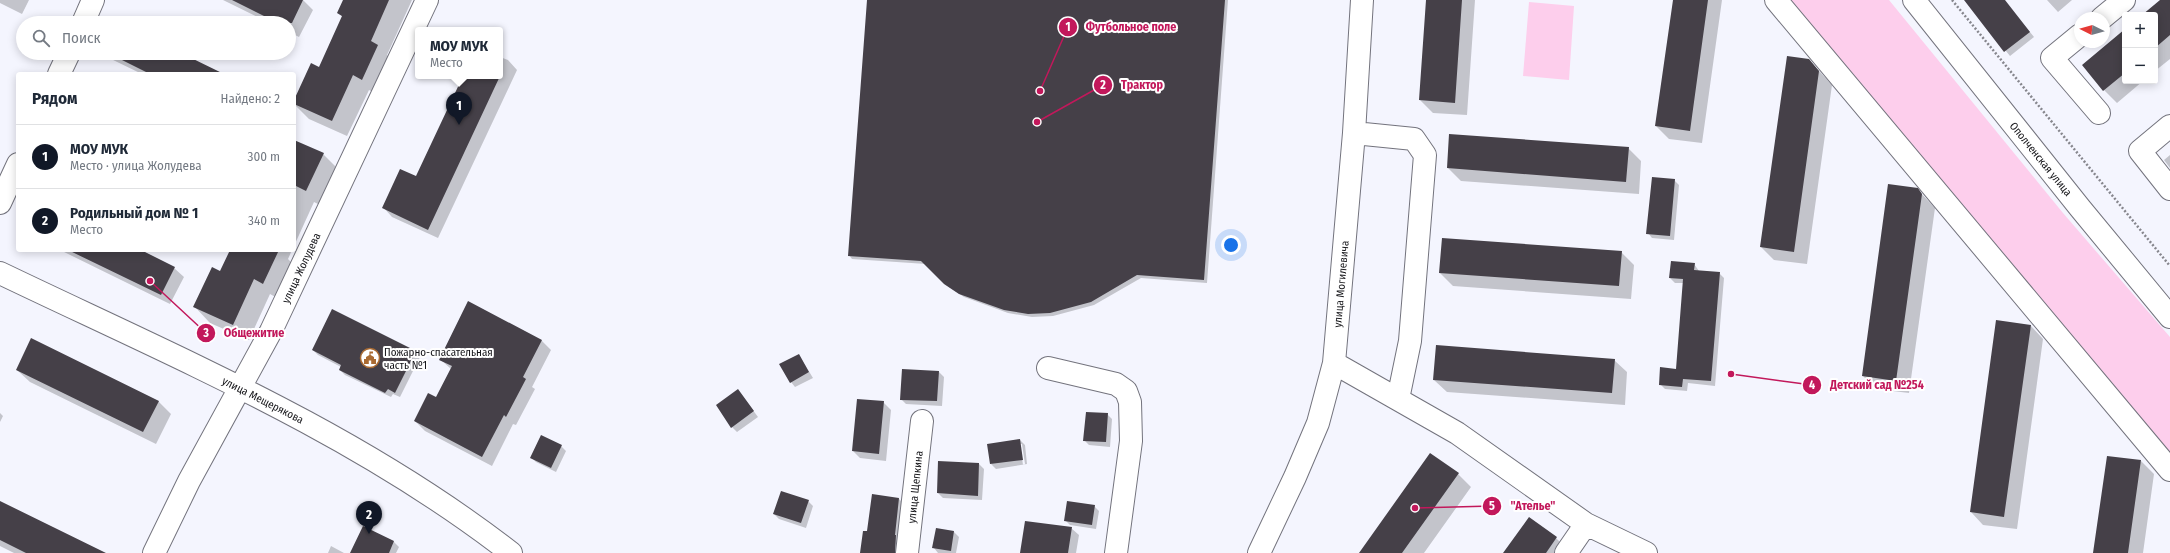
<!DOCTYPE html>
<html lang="ru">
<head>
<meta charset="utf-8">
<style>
  body { margin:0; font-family:"Fira Sans Condensed",sans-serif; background:#f2f2f3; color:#1f2937 }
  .controls { position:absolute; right:12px; top:12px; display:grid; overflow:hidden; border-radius:4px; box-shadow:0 2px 10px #0003 }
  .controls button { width:36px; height:36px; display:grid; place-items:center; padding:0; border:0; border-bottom:1px solid #e0e1e3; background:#fff; color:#1f2937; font:20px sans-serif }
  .compass { position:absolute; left:2074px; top:12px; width:36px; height:36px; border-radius:50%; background:#fff; box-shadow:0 2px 10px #0003; rotate:275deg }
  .you { position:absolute; left:1231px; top:245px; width:14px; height:14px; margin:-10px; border:3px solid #fff; border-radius:50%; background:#1a73e8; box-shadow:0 0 0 6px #1a73e833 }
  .badge { display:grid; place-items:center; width:26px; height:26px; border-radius:50%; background:#111827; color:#fff; font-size:13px; font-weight:700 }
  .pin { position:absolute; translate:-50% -33px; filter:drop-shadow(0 1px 2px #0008) }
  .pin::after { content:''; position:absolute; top:21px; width:14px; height:12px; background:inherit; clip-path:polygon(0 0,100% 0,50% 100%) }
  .popup { position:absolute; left:415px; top:27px; width:88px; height:52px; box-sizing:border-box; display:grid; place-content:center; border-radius:4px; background:#fff; filter:drop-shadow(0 1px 3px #0005); font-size:13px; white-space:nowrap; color:#747a83 }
  .popup b { font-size:15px; color:#1f2937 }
  .popup::after { content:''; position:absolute; left:50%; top:100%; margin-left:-8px; border:8px solid transparent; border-top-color:#fff }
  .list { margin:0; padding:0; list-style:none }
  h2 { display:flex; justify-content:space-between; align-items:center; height:52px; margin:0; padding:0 16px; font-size:17px }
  h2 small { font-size:13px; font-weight:400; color:#747a83 }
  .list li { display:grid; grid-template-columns:26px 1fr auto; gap:12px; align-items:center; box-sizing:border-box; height:64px; padding:0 16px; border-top:1px solid #e0e1e3 }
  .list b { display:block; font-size:15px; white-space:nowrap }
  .list p { margin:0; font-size:13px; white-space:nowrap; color:#747a83 }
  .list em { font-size:13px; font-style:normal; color:#747a83 }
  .icon { flex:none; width:22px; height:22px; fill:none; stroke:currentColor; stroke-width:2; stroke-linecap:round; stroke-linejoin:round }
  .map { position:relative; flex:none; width:2170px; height:553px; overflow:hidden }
  .search { position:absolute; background:#fff; box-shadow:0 2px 10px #0003; left:16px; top:16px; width:280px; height:44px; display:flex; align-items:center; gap:10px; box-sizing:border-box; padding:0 14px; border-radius:22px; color:#747a83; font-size:15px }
  .panel { position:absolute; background:#fff; box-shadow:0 2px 10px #0003; left:16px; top:72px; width:280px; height:180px; border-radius:4px }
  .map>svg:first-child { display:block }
  .green { fill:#fdceec }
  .shadow { fill:#0003; fill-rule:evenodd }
  .building { fill:#454048 }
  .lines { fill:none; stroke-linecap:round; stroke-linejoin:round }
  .minor-casing { stroke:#73737d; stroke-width:24 }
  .highway-casing { stroke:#73737d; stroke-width:24 }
  .path { stroke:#86868d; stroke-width:2.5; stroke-dasharray:2 2; stroke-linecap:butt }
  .minor { stroke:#fff; stroke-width:22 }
  .highway { stroke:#fff; stroke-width:22 }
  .labels { text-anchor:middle; stroke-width:4; stroke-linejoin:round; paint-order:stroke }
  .street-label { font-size:11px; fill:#141418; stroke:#fff }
  .poi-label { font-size:11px; fill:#141418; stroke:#fff; text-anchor:start }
  .leader { fill:none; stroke:#c2185b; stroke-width:1.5 }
  .callout-dot { fill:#c2185b; stroke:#fff; stroke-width:1.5 }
  .mark-label { font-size:12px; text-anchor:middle; font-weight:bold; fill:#fff }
  .callout-label { font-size:12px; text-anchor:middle; font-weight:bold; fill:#c2185b; stroke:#fff; stroke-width:4; stroke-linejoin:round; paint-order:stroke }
</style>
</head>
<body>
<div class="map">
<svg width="2170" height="553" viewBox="0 0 2170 553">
  <rect width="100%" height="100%" fill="#f4f5fe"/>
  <path class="green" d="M 1783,0 L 1889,0 L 2063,213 L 2170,337 L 2170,459 Z
    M 1529,2 L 1574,6 L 1569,80 L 1523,76 Z"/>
  <path class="shadow" d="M 0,0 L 29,0 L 22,14 L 0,3 Z
    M 223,0 L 303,0 L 313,10 L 299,37 L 289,32 L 289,23 L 270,23 Z
    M 344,0 L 412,0 L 387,55 L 393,61 L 378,95 L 369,90 L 347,136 L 309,119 L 294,104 L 320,68 L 343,17 L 338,13 Z
    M 868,0 L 1228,0 L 1207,283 L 1141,278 L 1094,305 L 1053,316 L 1032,317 L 1008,313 L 964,297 L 949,287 L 926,264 L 852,259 L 849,255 Z
    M 1427,0 L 1475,0 L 1467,115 L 1433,113 L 1420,100 Z
    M 1674,0 L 1722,0 L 1702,143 L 1669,139 L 1656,126 Z
    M 1965,0 L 2004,0 L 2034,37 L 2010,56 Z
    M 2047,0 L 2072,0 L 2058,12 Z
    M 2162,0 L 2170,0 L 2170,59 L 2155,71 L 2155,15 L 2144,15 Z
    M 2125,30 L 2125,81 L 2143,81 L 2117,103 L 2104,90 Z
    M 105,53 L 179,53 L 221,74 L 142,74 L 111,59 Z
    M 500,57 L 508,60 L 517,70 L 438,238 L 392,217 L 383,207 L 417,178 L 460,85 L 448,76 L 500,76 Z
    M 1809,60 L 1832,85 L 1807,264 L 1774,260 L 1761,247 Z
    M 294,141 L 323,154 L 339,170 L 322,206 L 314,202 L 294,246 Z
    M 1628,148 L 1641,161 L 1639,194 L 1461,181 L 1448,168 Z
    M 2170,155 L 2170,168 L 2164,160 Z
    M 1674,180 L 1679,185 L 1674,240 L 1652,238 L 1648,233 Z
    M 1917,189 L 1935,208 L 1909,393 L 1876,389 L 1863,376 Z
    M 60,250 L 139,250 L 174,268 L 184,277 L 170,304 Z
    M 231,250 L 292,250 L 288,259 L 294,265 L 279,299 L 270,294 L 249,340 L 210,323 L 195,307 L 221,272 Z
    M 1621,252 L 1634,265 L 1631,299 L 1453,286 L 1440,273 Z
    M 1694,264 L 1699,271 L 1719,273 L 1724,278 L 1715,386 L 1688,383 L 1687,391 L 1665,389 L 1660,384 L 1677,370 L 1684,283 L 1675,283 L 1670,278 Z
    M 468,302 L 542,341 L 551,350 L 532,387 L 535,389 L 516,425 L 513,424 L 492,466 L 425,431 L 415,421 L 436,398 L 451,369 L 440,359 Z
    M 2031,326 L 2043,339 L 2017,529 L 1983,525 L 1971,512 Z
    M 313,350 L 415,352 L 420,357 L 400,397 L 393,394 L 391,397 L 345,375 L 340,370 L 341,367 L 318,355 Z
    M 799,355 L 813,378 L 795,387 L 791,382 Z
    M 1614,360 L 1627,372 L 1625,405 L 1447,392 L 1434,380 Z
    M 17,370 L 158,401 L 171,414 L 156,444 L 30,382 Z
    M 939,372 L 944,377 L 942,406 L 906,404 L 901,399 Z
    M 738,390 L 758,417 L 737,432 L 732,427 Z
    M 883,402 L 891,410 L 886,461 L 860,458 L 853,451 Z
    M 0,413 L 3,416 L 0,422 Z
    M 1107,414 L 1112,419 L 1110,447 L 1089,445 L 1084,440 Z
    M 1020,440 L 1025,445 L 1027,464 L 996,469 L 991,464 ZM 1020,444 L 1022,444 L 1025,464 L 1023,465 Z
    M 561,446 L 566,451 L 556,472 L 536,462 L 531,457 Z
    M 2141,461 L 2154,474 L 2143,553 L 2094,553 Z
    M 939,462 L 979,464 L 984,469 L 982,500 L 943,498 L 938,493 Z
    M 1458,474 L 1471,487 L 1424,553 L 1360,553 Z
    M 873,495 L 899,499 L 904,504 L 901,553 L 861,553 L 868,532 Z
    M 808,501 L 813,506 L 806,528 L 779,519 L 774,514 Z
    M 0,502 L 97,553 L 14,553 L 0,546 Z
    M 1094,506 L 1099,511 L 1096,529 L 1070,525 L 1065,520 Z
    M 364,527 L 394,542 L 399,547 L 396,553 L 351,553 Z
    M 1071,528 L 1079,535 L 1076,553 L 1021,553 Z
    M 937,530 L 954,532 L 959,537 L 956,553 L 938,553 L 934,548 Z
    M 1556,538 L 1569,551 L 1567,553 L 1504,553 Z
    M 331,546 L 344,553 L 328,553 Z"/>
  <path class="building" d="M 232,0 L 303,0 L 292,23 L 278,23 Z
    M 343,0 L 389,0 L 371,41 L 378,45 L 362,80 L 353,75 L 332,121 L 294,104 L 294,100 L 311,63 L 319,67 L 342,16 L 337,13 Z
    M 867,0 L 1225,0 L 1204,280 L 1137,275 L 1091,302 L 1050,313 L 1028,314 L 1004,310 L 959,294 L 944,284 L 921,261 L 848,256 Z
    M 1426,0 L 1462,0 L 1455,103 L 1419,100 Z
    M 1673,0 L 1708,0 L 1690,131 L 1655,126 Z
    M 1964,0 L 2005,0 L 2030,32 L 2004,52 Z
    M 2160,0 L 2170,0 L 2170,35 L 2155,48 L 2155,15 L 2142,15 Z
    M 2125,29 L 2125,73 L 2103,91 L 2082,65 Z
    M 108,53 L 181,53 L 224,74 L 150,74 Z
    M 1787,56 L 1809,59 L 1819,71 L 1794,252 L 1760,247 Z
    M 463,76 L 500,76 L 428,230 L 382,208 L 400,169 L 416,176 Z
    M 1449,134 L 1629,147 L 1626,182 L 1447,168 Z
    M 294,140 L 324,153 L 306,191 L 294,185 Z
    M 1652,177 L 1675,179 L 1670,236 L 1646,234 Z
    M 1888,184 L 1918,188 L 1922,194 L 1896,381 L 1862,376 Z
    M 1442,238 L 1622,251 L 1619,286 L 1439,273 Z
    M 68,250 L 141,250 L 175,267 L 161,295 Z
    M 230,250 L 279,250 L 263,284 L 254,279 L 233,325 L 193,307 L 212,267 L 220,271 Z
    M 1671,261 L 1695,263 L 1694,270 L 1720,272 L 1711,381 L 1683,379 L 1682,387 L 1659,385 L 1660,367 L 1676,369 L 1683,279 L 1669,278 Z
    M 468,301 L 542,340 L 523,377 L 526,379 L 506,417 L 504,415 L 482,457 L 414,421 L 428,393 L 436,397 L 452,366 L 439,360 Z
    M 332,309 L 416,351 L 395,393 L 388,389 L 385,393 L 339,370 L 341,365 L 312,350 Z
    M 1996,320 L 2031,325 L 2004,517 L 1970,512 Z
    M 31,338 L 159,401 L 143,432 L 16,370 Z
    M 1436,345 L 1615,359 L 1612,393 L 1433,380 Z
    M 799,354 L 809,372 L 790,383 L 779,364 Z
    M 902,369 L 939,371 L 937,401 L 900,400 Z
    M 738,389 L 754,411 L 731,428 L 716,405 Z
    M 857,399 L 884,401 L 879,454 L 852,451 Z
    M 1086,412 L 1108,413 L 1106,442 L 1083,441 Z
    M 541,435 L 562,445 L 551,468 L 530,458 Z
    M 1020,439 L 1023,460 L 990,464 L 987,444 Z
    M 1430,453 L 1459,473 L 1402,553 L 1359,553 Z
    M 2107,456 L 2141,460 L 2128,553 L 2093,553 Z
    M 938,461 L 979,463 L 978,496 L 937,493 Z
    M 781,491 L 809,500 L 801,523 L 773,514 Z
    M 872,494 L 899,498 L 895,535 L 896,535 L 895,553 L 860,553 L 863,531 L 867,531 Z
    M 0,501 L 106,553 L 26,553 L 0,540 Z
    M 1067,501 L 1095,505 L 1092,525 L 1064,521 Z
    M 1529,517 L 1557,537 L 1546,553 L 1503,553 Z
    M 1025,521 L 1072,527 L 1068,553 L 1020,553 Z
    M 363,526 L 394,541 L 389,553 L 350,553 Z
    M 936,528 L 954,531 L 951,551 L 932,548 Z"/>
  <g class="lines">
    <g class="minor-casing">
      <path id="minor" d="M 1776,0 L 2170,470
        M 2102,18 L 2124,0
        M 83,23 L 93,0
        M 2080,35 L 2052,58 L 2099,113
        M 59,74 L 69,53
        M 2170,126 L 2140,151 L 2170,189
        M 1354,133 L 1414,139 L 1425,155 L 1410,341 L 1398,399
        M 0,203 L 18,164
        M 0,273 C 175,357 357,433 511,553
        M 1334,363 L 1457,433 L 1586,524 L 1646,553
        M 1048,368 L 1116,384 L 1126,391 L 1130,402 L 1131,441 L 1116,553
        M 154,553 L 189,481 L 271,331 L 427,0
        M 907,553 L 922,421
        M 1259,553 L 1295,477 L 1318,423 L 1334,363 L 1354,133 L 1362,0
        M 1566,553 L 1586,524"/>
    </g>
    <g class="highway-casing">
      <path id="highway" d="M 1914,0 L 2080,208 L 2170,317"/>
    </g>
    <path class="path" d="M 1952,0 L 2170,266"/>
    <use href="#minor" class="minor"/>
    <use href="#highway" class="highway"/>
  </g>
  <defs>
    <g id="civic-ring" transform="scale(1)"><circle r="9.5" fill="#fff" stroke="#aa6b32" stroke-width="1.5"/><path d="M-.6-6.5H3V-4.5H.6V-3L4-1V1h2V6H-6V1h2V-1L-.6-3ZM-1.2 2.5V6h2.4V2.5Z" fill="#aa6b32"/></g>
  </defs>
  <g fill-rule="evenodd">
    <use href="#civic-ring" x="370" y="358"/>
  </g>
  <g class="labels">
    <g class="street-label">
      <text transform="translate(2041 159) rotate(51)" y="4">Ополченская улица</text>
      <text transform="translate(301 268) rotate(-65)" y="4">улица Жолудева</text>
      <text transform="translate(1341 284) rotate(-85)" y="4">улица Могилевича</text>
      <text transform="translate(263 400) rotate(27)" y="4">улица Мещерякова</text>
      <text transform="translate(915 487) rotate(-84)" y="4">улица Щепкина</text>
    </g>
    <g class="poi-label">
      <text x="384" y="356">Пожарно-спасательная<tspan x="384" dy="13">часть №1</tspan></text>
    </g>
  </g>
  <path class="leader" d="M1040 91L1068 27M1037 122L1103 85M150 281L206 333M1731 374L1812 385M1415 508L1492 506"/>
  <g class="callout-dot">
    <circle cx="1040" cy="91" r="4"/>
    <circle cx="1037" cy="122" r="4"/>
    <circle cx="150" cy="281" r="4"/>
    <circle cx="1731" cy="374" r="4"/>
    <circle cx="1415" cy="508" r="4"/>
    <circle cx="1068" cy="27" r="10"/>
    <circle cx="1103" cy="85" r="10"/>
    <circle cx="206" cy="333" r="10"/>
    <circle cx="1812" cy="385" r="10"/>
    <circle cx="1492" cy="506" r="10"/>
  </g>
  <g class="mark-label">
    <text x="1068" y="31">1</text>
    <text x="1103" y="89">2</text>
    <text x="206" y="337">3</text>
    <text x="1812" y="389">4</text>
    <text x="1492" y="510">5</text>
  </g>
  <g class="callout-label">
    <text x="1131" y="31">Футбольное поле</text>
    <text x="1142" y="89">Трактор</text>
    <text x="254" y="337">Общежитие</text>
    <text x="1877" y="389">Детский сад №254</text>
    <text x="1533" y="510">"Ателье"</text>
  </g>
</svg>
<div class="controls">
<button>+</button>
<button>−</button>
</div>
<svg class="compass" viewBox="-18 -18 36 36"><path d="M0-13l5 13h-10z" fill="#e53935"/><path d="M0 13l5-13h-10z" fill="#747a83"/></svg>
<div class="you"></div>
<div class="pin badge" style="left:459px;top:125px">1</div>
<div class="popup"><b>МОУ МУК</b>Место</div>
<div class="pin badge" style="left:369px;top:534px">2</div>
<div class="search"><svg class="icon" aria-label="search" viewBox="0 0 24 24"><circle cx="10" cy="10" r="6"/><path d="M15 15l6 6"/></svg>Поиск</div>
<section class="panel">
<h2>Рядом<small>Найдено: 2</small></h2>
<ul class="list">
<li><span class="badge">1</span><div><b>МОУ МУК</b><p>Место · улица Жолудева</p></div><em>300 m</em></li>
<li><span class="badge">2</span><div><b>Родильный дом № 1</b><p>Место</p></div><em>340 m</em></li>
</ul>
</section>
</div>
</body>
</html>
